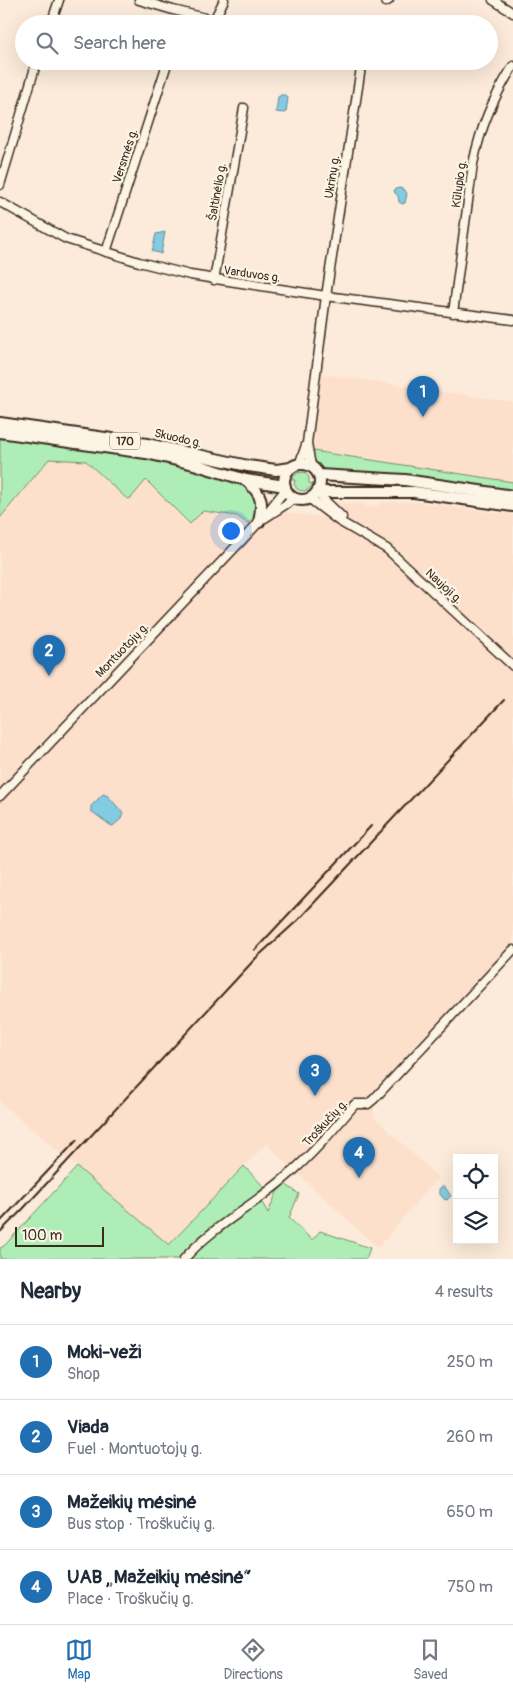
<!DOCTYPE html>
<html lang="en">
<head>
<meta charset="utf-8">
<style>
  body { margin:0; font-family:Pangolin,sans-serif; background:#f2f2f3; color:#1f2937 }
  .controls { position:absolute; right:15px; bottom:15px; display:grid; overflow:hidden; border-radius:0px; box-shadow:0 5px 20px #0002 }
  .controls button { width:45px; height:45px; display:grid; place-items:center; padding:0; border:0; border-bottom:1px solid #e0e1e3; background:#fff; color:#1f2937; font:25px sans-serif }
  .scale { position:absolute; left:15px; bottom:12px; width:89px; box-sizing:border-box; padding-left:5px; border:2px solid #3b2a1e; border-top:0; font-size:14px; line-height:18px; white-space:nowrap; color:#3b2a1e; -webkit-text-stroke:4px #fcf5e5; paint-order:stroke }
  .you { position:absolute; left:230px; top:530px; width:18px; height:18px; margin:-12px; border:4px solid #fff; border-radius:50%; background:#1a73e8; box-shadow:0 0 0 8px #1a73e833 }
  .badge { display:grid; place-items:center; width:32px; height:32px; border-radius:50%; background:#1f6fb2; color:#fff; font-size:16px; font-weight:700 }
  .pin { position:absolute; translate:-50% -41px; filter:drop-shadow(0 1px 2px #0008) }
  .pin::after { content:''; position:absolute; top:26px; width:18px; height:15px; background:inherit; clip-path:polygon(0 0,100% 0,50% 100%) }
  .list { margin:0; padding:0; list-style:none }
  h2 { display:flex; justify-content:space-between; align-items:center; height:65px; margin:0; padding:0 20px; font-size:21px }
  h2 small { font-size:16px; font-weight:400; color:#747a83 }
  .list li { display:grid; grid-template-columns:32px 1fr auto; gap:15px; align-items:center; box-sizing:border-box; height:75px; padding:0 20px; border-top:1px solid #e0e1e3 }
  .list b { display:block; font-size:19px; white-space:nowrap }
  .list p { margin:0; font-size:16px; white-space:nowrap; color:#747a83 }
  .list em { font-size:16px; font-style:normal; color:#747a83 }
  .icon { flex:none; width:28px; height:28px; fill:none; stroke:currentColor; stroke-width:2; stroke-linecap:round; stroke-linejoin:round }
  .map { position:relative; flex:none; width:513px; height:1259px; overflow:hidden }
  .search { position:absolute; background:#fff; box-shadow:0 5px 20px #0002; left:15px; right:15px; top:15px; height:55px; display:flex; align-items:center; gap:12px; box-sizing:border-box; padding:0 18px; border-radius:28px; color:#747a83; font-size:19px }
  .sheet { height:365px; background:#fff }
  nav { display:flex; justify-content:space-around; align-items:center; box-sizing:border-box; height:70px; border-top:1px solid #e0e1e3; background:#fff; font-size:14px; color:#747a83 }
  nav a { display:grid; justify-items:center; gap:2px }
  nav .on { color:#1f6fb2 }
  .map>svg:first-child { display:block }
  .built { fill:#fce0cc }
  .green { fill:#aeeeb6; stroke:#748c6a }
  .water { fill:#82cbe2; stroke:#668b94 }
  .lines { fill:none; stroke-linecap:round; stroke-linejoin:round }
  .minor-casing { stroke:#3b2a1e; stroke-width:11 }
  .major-casing { stroke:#3b2a1e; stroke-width:14 }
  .minor { stroke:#fcf5e5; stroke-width:8 }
  .major { stroke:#fcf5e5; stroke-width:10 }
  .rail { stroke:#3b2a1e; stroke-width:2 }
  .labels { text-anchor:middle; stroke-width:4.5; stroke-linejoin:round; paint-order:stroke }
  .shield { fill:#fcf5e5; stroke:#75675a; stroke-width:1 }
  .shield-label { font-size:11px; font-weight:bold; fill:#3b2a1e }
  .street-label { font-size:12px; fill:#3b2a1e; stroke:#fcf5e5 }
</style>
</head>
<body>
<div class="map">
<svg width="513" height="1259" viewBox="0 0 513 1259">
  <rect width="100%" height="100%" fill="#fcebda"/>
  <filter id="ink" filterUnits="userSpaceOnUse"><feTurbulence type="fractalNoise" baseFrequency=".02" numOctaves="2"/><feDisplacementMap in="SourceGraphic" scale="10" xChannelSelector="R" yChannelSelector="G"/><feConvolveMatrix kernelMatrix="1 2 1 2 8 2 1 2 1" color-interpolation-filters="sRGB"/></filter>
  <g filter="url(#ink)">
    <path class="built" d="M 322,374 L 513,402 L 513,482 L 313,451 L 314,428 Z
      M 49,459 L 86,461 L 127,499 L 131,498 L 145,480 L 175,508 L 174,509 L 237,516 L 245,521 L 258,509 L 321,517 L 330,502 L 363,504 L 367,507 L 375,507 L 382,503 L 395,502 L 416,502 L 513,515 L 513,950 L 374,1099 L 374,1117 L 438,1177 L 378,1248 L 266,1144 L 169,1245 L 0,1102 L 0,518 Z"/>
    <path class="green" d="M 0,436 L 138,456 L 191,468 L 249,487 L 258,501 C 257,509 257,520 247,523 L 237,516 L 203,511 L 190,524 L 146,480 L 131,498 L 127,499 L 86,461 L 49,459 L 0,518 Z
      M 313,451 L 513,482 L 513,493 L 398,475 L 327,471 C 317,467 312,461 313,451 Z
      M 304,472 L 309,477 L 309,483 L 313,484 C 309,490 304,493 297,489 L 294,484 L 295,480 L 291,480 L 297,473 Z
      M 244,1166 L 265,1188 L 257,1194 L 268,1213 L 277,1192 L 285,1184 L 299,1194 L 289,1218 L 312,1240 L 320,1231 L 370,1248 L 366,1259 L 0,1259 L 0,1248 L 4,1246 L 77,1167 L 169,1245 Z"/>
    <path class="water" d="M 281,95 L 285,95 L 288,98 L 286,112 L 284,113 L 276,112 L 278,97 Z
      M 400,188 L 405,190 L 407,194 L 405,203 L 402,204 L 399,202 L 398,196 L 394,192 L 395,189 Z
      M 165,232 L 161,254 L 152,251 L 156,234 Z
      M 103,794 L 108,796 L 123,813 L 121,819 L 113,826 L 110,825 L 91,811 L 91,806 Z
      M 441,1187 L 445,1187 L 451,1196 L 447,1200 L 444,1199 L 439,1193 L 439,1189 Z"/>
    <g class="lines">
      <g class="minor-casing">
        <path id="minor" d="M 139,0 L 173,10 L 230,24
          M 493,0 L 513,13
          M 386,2 L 389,0
          M 214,20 L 224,0
          M 51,24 L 59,0
          M 0,185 L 37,61
          M 0,202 L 66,239 L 139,262 L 190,275 L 326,296 L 513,320
          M 106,252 L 166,67
          M 214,280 L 244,108
          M 453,313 L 473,164 C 481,125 493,99 513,66
          M 299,465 L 306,445
          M 311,466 L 307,443 L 326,296 L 362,61
          M 317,493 L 342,517
          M 310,499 L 339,521 L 387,549 L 513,666
          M 265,518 L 294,499
          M 0,796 L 261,520 L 286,489
          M 184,1259 C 213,1226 253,1206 286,1177 C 312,1155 333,1130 355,1104 L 368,1104 L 374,1099 L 513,950"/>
      </g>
      <g class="major-casing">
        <path id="major" d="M 0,423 L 147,444 L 248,466 L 276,470 L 291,468
          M 0,432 L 146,453 L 194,464 L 246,480 L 285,486
          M284 482a18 18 0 1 1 36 0a18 18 0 1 1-36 0Z
          M 319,475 L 405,480 L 513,496
          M 246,480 C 263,495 263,502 259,522
          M 318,492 L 414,492 L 513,506"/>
      </g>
      <use href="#minor" class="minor"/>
      <use href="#major" class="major"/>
      <path class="rail" d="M 255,950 L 371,826
        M 0,1222 L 77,1140
        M 0,1232 L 22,1210 L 256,958 L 298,920 L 504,700"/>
    </g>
  </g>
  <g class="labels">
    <rect class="shield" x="110" y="432.5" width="30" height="17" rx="4"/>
    <g class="shield-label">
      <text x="125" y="445">170</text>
    </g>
    <g class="street-label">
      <text transform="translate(125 156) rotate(-72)" y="4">Versmės g.</text>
      <text transform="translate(332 177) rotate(-81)" y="4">Ukrinų g.</text>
      <text transform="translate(459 184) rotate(-82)" y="4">Kūlupio g.</text>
      <text transform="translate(217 192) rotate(-80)" y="4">Šaltinėlio g.</text>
      <text transform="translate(252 274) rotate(8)" y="4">Varduvos g.</text>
      <text transform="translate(178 438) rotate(13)" y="4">Skuodo g.</text>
      <text transform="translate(444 586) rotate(43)" y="4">Naujoji g.</text>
      <text transform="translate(122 650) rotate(-46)" y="4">Montuotojų g.</text>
      <text transform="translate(325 1123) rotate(-47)" y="4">Troškučių g.</text>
    </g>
  </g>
</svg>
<div class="controls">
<button><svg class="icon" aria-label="locate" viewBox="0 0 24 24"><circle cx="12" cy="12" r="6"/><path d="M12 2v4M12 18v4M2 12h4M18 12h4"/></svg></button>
<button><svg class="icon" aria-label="layers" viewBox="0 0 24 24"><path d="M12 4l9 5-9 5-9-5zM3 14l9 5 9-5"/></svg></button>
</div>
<div class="scale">100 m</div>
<div class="you"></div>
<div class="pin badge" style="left:423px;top:417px">1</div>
<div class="pin badge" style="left:49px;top:676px">2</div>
<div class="pin badge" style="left:315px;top:1096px">3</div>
<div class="pin badge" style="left:359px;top:1178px">4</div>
<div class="search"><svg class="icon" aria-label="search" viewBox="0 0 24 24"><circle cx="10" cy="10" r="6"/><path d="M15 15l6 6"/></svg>Search here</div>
</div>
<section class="sheet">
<h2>Nearby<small>4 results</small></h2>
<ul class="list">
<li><span class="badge">1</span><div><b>Moki-veži</b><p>Shop</p></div><em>250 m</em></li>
<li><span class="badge">2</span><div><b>Viada</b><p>Fuel · Montuotojų g.</p></div><em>260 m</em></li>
<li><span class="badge">3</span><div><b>Mažeikių mėsinė</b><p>Bus stop · Troškučių g.</p></div><em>650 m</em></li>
<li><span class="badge">4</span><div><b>UAB „Mažeikių mėsinė“</b><p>Place · Troškučių g.</p></div><em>750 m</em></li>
</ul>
</section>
<nav>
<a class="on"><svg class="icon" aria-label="map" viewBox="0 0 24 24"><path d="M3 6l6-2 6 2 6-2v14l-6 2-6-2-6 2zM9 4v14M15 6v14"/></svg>Map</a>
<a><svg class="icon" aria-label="directions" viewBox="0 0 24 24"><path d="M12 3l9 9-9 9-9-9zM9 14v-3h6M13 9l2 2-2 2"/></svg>Directions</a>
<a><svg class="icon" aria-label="saved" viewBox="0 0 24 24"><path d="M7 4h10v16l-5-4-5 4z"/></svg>Saved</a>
</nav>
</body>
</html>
